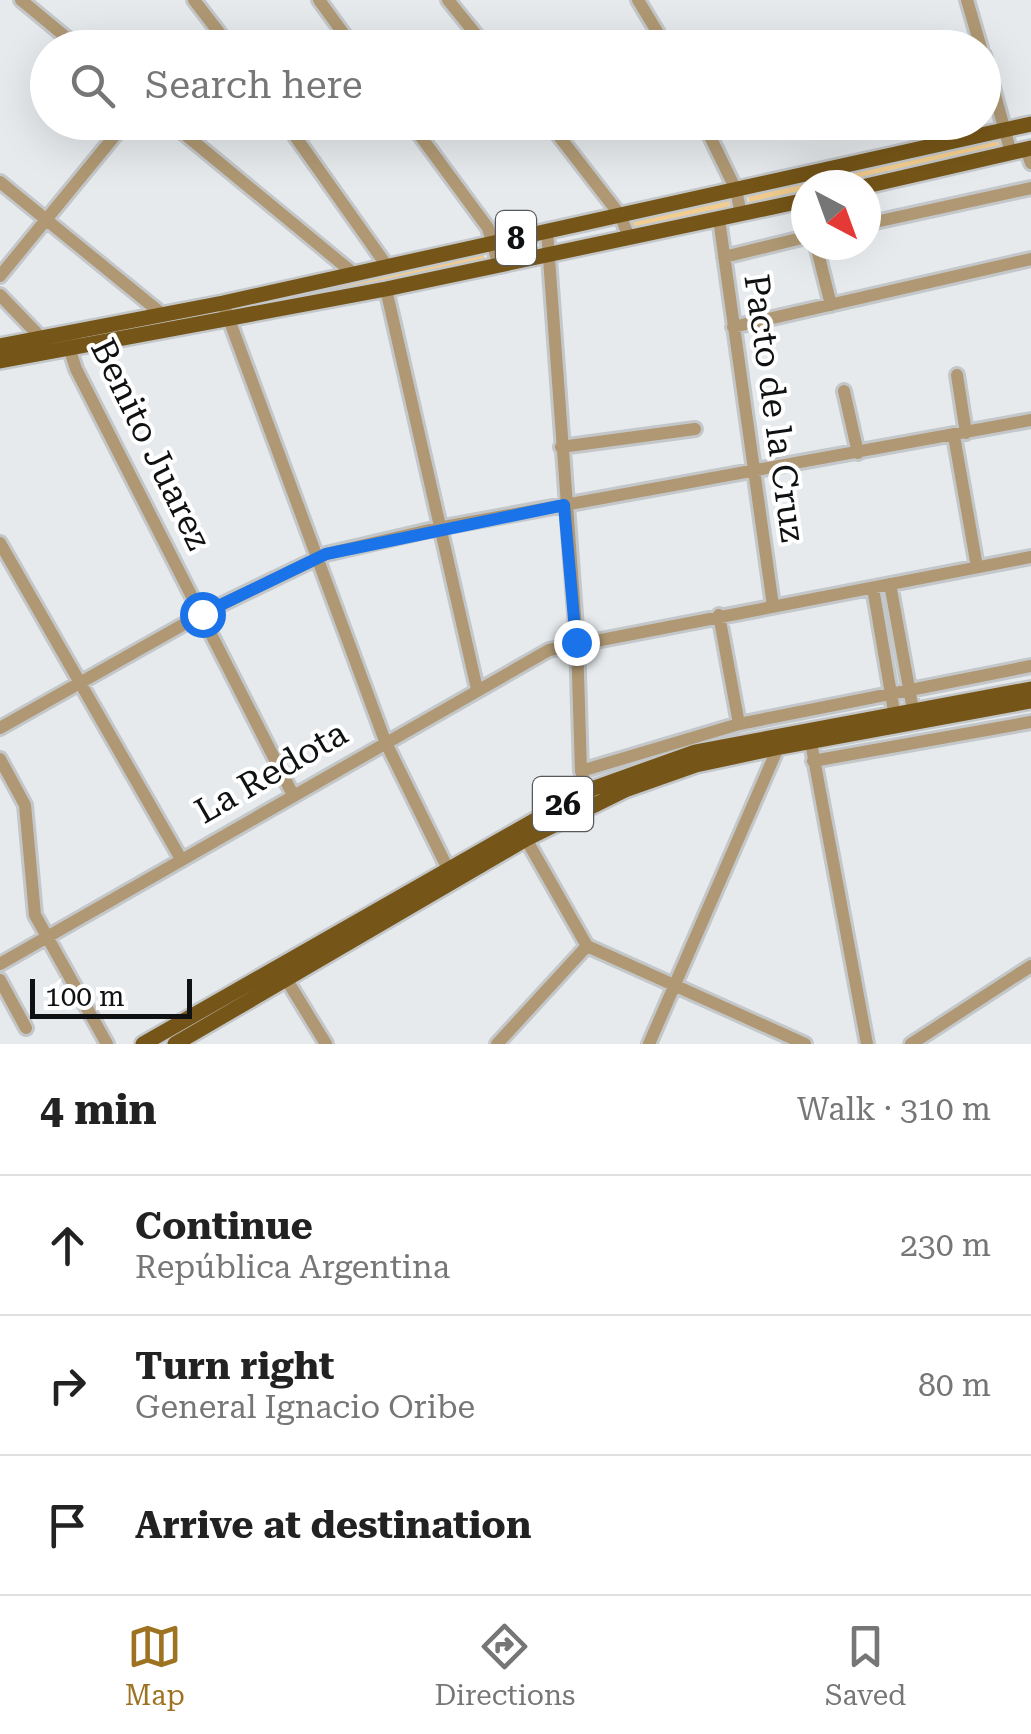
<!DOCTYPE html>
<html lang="en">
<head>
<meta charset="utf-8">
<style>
  body { margin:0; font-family:"Roboto Serif",serif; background:#f6f6f6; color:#222 }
  .compass { position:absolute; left:791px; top:170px; width:90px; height:90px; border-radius:50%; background:#fff; box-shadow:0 10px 40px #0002; rotate:139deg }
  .scale { position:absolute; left:30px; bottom:25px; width:162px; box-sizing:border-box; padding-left:10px; border:5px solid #101112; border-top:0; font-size:28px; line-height:35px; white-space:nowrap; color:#101112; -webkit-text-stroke:8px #fff; paint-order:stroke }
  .stop { position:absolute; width:30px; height:30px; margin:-22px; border:8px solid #1a73e8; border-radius:50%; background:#fff }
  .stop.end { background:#1a73e8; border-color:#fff; box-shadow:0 2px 10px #0008 }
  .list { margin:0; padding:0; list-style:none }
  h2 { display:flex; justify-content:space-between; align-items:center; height:130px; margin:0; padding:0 40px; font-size:42px }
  h2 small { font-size:32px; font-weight:400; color:#767676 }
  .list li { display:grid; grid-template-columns:65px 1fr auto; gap:30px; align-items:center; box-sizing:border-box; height:140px; padding:0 40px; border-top:2px solid #e0e0e0 }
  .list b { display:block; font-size:38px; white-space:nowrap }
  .list p { margin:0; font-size:32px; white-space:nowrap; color:#767676 }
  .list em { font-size:32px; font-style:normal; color:#767676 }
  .icon { flex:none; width:55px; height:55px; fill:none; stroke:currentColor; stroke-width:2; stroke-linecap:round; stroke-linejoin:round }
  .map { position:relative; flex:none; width:1031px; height:1044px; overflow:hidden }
  .search { position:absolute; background:#fff; box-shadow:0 10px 40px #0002; left:30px; right:30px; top:30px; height:110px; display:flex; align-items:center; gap:25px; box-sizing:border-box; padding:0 35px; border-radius:55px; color:#767676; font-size:38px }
  .sheet { height:550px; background:#fff }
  nav { display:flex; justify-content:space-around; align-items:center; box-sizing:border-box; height:140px; border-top:2px solid #e0e0e0; background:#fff; font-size:28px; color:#767676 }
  nav a { display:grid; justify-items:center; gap:5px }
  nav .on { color:#9d7322 }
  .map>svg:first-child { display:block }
  .green { fill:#f3cd8f }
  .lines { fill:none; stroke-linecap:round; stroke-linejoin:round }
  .minor-casing { stroke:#c4c7c9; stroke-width:18 }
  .major-casing { stroke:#c4c7c9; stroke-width:20 }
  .minor { stroke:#af9873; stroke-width:12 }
  .major { stroke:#765618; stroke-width:15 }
  .route { stroke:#1a73e8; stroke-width:12 }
  .labels { text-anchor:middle; stroke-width:8; stroke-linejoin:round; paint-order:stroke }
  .shield { fill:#fff; stroke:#585859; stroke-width:2.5 }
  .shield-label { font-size:32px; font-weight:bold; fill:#101112 }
  .street-label { font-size:35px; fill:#101112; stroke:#fff }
</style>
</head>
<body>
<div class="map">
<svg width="1031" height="1044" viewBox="0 0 1031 1044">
  <rect width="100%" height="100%" fill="#e6eaec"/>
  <path class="green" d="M 999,137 L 999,146 L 853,179 L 851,172 Z
    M 826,176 L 828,185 L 806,185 L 806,190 L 749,203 L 747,194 Z
    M 729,199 L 730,207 L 633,228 L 631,220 Z
    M 484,253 L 485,262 L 237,309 L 236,306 Z"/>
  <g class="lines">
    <g class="minor-casing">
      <path id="minor" d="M 21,0 L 79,48
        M 194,0 L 231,48
        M 319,0 L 354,48
        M 448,0 L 487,48
        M 638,0 L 667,48
        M 967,0 L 981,48
        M 984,55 L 1011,153
        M 170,122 L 353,273
        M 285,122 L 387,266
        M 410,122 L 488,228 L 499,266
        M 548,122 L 620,215 L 629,237
        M 703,122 L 736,190 L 741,214
        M 1026,149 L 1031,163
        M 837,168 L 841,185
        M 0,182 L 162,314
        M 719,219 L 773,606
        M 866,224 L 1031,188
        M 547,231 L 577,642 L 581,771 L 592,803
        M 816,245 L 831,305
        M 724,257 L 806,237
        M 0,276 L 126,122
        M 386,289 L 477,689
        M 0,295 L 47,344
        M 223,303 L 385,741 L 449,871
        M 733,327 L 1031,259
        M 67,341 L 76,369 L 293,795
        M 957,375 L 966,433
        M 844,391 L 858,453
        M 954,436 L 977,567
        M 561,447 L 695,429
        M 0,543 L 181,859
        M 890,584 L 915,721
        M 873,588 L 896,723
        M 719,615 L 739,724
        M 0,728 L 202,614 L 326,554 L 438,528 L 1031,420
        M 809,732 L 867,1044
        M 0,759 L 25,805 L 35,915 L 107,1044
        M 813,761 L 1031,722
        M 581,771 L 739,724 L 1031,666
        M 526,839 L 587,946 L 805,1044
        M 0,964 L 549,650 L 1031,557
        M 285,977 L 326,1044
        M 0,980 L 26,1028
        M 497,1044 L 587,946
        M 649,1044 L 780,743
        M 911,1044 L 1031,966"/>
    </g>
    <g class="major-casing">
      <path id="major" d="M 866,186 L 1031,148
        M 0,346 L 223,303 L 1031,124
        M 0,361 L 386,289 L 806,200
        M 143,1044 L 586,791 L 695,752 L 1031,689
        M 175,1044 L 526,839 L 625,790 L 696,765 L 780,747 L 1031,701"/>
    </g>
    <use href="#minor" class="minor"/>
    <use href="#major" class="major"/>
  </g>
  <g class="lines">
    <path class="route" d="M 202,614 L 326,554 L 564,505 L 576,642"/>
  </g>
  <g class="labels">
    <g class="shield">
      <rect x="496" y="211" width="40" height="54" rx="8"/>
      <rect x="533" y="777" width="60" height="54" rx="8"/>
    </g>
    <g class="shield-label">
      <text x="516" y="249">8</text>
      <text x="563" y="815">26</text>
    </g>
    <g class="street-label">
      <text transform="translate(775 408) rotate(82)" y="12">Pacto de la Cruz</text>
      <text transform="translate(151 444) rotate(64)" y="12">Benito Juarez</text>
      <text transform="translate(271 772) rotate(-30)" y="12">La Redota</text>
    </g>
  </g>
</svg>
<svg class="compass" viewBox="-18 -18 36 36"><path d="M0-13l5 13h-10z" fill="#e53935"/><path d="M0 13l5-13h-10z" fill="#767676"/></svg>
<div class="scale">100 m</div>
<div class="stop" style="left:202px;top:614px"></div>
<div class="stop end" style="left:576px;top:642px"></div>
<div class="search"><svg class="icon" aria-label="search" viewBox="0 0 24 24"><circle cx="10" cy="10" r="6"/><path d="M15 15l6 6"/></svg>Search here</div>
</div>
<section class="sheet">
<h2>4 min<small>Walk · 310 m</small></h2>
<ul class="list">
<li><svg class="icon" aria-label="ahead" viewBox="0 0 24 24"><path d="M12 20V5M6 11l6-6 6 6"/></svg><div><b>Continue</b><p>República Argentina</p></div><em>230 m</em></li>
<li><svg class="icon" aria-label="right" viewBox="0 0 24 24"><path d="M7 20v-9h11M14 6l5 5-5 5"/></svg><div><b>Turn right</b><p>General Ignacio Oribe</p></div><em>80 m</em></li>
<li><svg class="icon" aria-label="arrive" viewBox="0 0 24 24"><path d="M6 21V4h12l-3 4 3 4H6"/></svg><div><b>Arrive at destination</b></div></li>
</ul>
</section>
<nav>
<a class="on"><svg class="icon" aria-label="map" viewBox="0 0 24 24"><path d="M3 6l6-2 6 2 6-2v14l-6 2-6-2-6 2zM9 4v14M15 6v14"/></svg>Map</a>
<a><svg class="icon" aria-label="directions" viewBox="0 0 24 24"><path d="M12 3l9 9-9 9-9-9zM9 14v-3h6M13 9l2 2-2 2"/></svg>Directions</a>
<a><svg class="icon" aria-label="saved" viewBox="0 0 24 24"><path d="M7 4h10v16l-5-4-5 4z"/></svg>Saved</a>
</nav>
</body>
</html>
